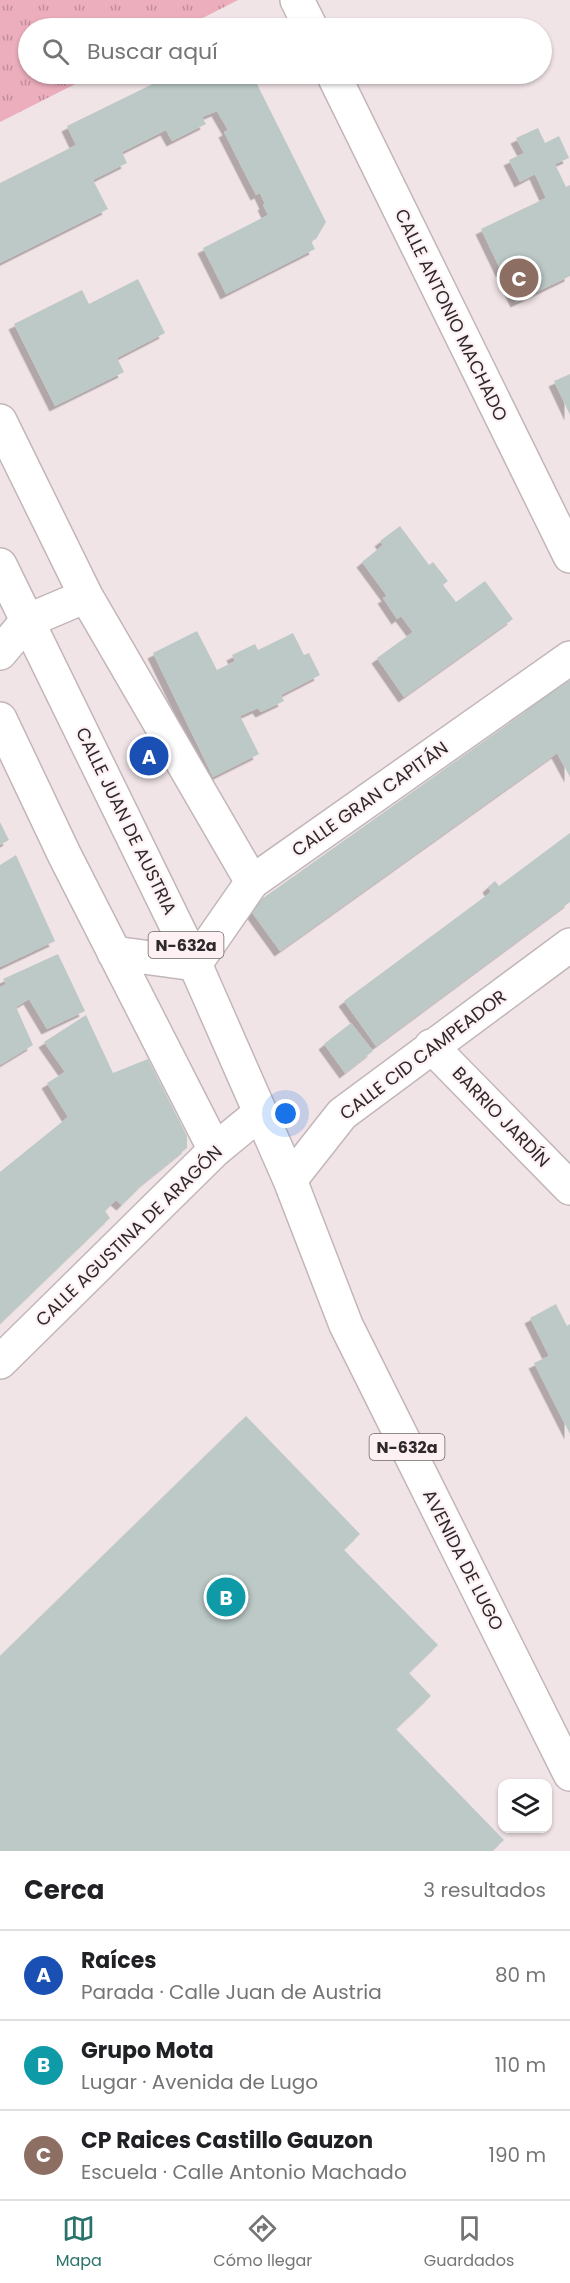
<!DOCTYPE html>
<html lang="es">
<head>
<meta charset="utf-8">
<style>
  body { margin:0; font-family:Poppins,sans-serif; background:#f6f6f6; color:#202124 }
  .controls { position:absolute; right:18px; bottom:18px; display:grid; overflow:hidden; border-radius:12px; box-shadow:0 2px 4px #0004 }
  .controls button { width:54px; height:54px; display:grid; place-items:center; padding:0; border:0; border-bottom:2px solid #e0e0e0; background:#fff; color:#202124; font:30px sans-serif }
  .you { position:absolute; left:286px; top:1114px; width:21px; height:21px; margin:-15px; border:4px solid #fff; border-radius:50%; background:#1a73e8; box-shadow:0 0 0 9px #1a73e833 }
  .badge { display:grid; place-items:center; width:39px; height:39px; border-radius:50%; background:#2a726b; color:#fff; font-size:20px; font-weight:700 }
  .pin { position:absolute; translate:-50% -50%; border:3px solid #fff; box-shadow:0 2px 6px #0006 }
  .list { margin:0; padding:0; list-style:none }
  h2 { display:flex; justify-content:space-between; align-items:center; height:78px; margin:0; padding:0 24px; font-size:26px }
  h2 small { font-size:20px; font-weight:400; color:#757577 }
  .list li { display:grid; grid-template-columns:39px 1fr auto; gap:18px; align-items:center; box-sizing:border-box; height:90px; padding:0 24px; border-top:2px solid #e0e0e0 }
  .list b { display:block; font-size:22px; white-space:nowrap }
  .list p { margin:0; font-size:20px; white-space:nowrap; color:#757577 }
  .list em { font-size:20px; font-style:normal; color:#757577 }
  .icon { flex:none; width:33px; height:33px; fill:none; stroke:currentColor; stroke-width:2; stroke-linecap:round; stroke-linejoin:round }
  .map { position:relative; flex:none; width:570px; height:1851px; overflow:hidden }
  .search { position:absolute; background:#fff; box-shadow:0 2px 4px #0004; left:18px; right:18px; top:18px; height:66px; display:flex; align-items:center; gap:15px; box-sizing:border-box; padding:0 21px; border-radius:33px; color:#757577; font-size:22px }
  .sheet { height:348px; background:#fff }
  nav { display:flex; justify-content:space-around; align-items:center; box-sizing:border-box; height:84px; border-top:2px solid #e0e0e0; background:#fff; font-size:16px; color:#757577 }
  nav a { display:grid; justify-items:center; gap:3px }
  nav .on { color:#2a726b }
  .map>svg:first-child { display:block }
  .park { fill:url(#park-tufts) }
  .building { fill:#bcc9c7; filter:url(#shadow) }
  .lines { fill:none; stroke-linecap:round; stroke-linejoin:round }
  .minor-casing { stroke:#c3b6b9; stroke-width:36 }
  .primary-casing { stroke:#c3b6b9; stroke-width:36 }
  .minor { stroke:#fff; stroke-width:33 }
  .primary { stroke:#fff; stroke-width:33 }
  .labels { text-anchor:middle; stroke-width:4.5; stroke-linejoin:round; paint-order:stroke }
  .shield { fill:#fef1f4; stroke:#6c6567; stroke-width:1.5 }
  .shield-label { font-size:16px; font-weight:bold; fill:#2e292b }
  .street-label { font-size:18px; fill:#2e292b; stroke:#fef1f4 }
</style>
</head>
<body>
<div class="map">
<svg width="570" height="1851" viewBox="0 0 570 1851">
  <defs>
    <pattern id="park-tufts" width="24" height="20" patternUnits="userSpaceOnUse" patternTransform="scale(1.5)"><rect width="24" height="20" fill="#ecadbc"/><path d="M3 7l-1-3M5 7V3M7 7l1-3M15 17l-1-3M17 17v-4M19 17l1-3" fill="none" stroke="#c08d99"/></pattern>
    <filter id="shadow"><feDropShadow dx="-5.5" dy="5.5" stdDeviation="0" flood-color="#0004"/></filter>
  </defs>
  <rect width="100%" height="100%" fill="#f1e4e7"/>
  <path class="park" d="M 0,0 L 238,0 L 183,28 L 28,28 L 28,74 L 95,74 L 0,122 Z"/>
  <path class="building" d="M 173,74 L 252,74 L 326,222 L 316,239 L 311,241 L 315,249 L 226,294 L 203,248 L 268,215 L 263,205 L 265,204 L 260,193 L 256,195 L 224,132 L 228,130 L 217,111 L 202,117 L 206,124 L 172,141 L 166,130 L 122,152 L 127,163 L 93,180 L 108,209 L 0,263 L 0,183 L 76,145 L 67,126 Z
    M 538,128 L 545,143 L 559,136 L 569,158 L 555,164 L 566,187 L 570,185 L 570,276 L 516,302 L 481,229 L 546,198 L 535,174 L 520,182 L 509,160 L 524,153 L 516,138 Z
    M 138,279 L 165,333 L 117,358 L 124,372 L 55,406 L 14,324 L 82,290 L 89,304 Z
    M 570,374 L 570,415 L 554,381 Z
    M 400,526 L 429,565 L 433,562 L 448,581 L 443,585 L 456,602 L 485,581 L 513,619 L 404,697 L 377,658 L 413,632 L 401,616 L 397,619 L 383,598 L 387,596 L 362,562 L 383,545 L 380,541 Z
    M 197,631 L 217,670 L 235,661 L 232,655 L 255,644 L 258,650 L 293,633 L 304,655 L 309,653 L 320,675 L 281,695 L 284,701 L 261,712 L 258,708 L 240,716 L 259,754 L 213,777 L 153,653 Z
    M 570,680 L 570,777 L 557,753 L 280,951 L 249,908 L 532,707 L 529,702 Z
    M 0,822 L 9,840 L 0,845 Z
    M 570,833 L 570,902 L 376,1046 L 344,1001 L 491,892 L 488,887 L 495,881 L 499,886 Z
    M 16,855 L 55,941 L 0,967 L 0,865 Z
    M 58,954 L 85,1011 L 47,1029 L 29,999 L 16,1007 L 33,1045 L 0,1065 L 0,987 L 6,984 L 3,979 Z
    M 86,1015 L 113,1073 L 148,1059 L 187,1136 L 187,1148 L 145,1182 L 122,1205 L 116,1200 L 105,1211 L 110,1218 L 0,1324 L 0,1172 L 68,1117 L 47,1083 L 65,1072 L 44,1042 Z
    M 351,1023 L 373,1051 L 345,1073 L 324,1044 Z
    M 556,1304 L 567,1326 L 570,1324 L 570,1434 L 534,1363 L 549,1356 L 530,1318 Z
    M 246,1416 L 360,1534 L 344,1550 L 438,1645 L 409,1673 L 431,1696 L 396,1729 L 504,1840 L 492,1851 L 0,1851 L 0,1656 Z"/>
  <g class="lines">
    <g class="minor-casing">
      <path id="minor" d="M 297,0 L 311,28
        M 333,74 L 570,556
        M 0,421 L 86,596 L 252,882
        M 0,653 L 27,621 L 86,596
        M 0,719 L 65,856 L 215,1150
        M 114,953 L 195,964 L 252,882 L 570,658
        M 431,1046 L 570,1188
        M 290,1180 L 342,1114 L 570,945
        M 0,1362 L 215,1150 L 260,1113"/>
    </g>
    <g class="primary-casing">
      <path id="primary" d="M 0,565 L 195,964 L 290,1180 L 346,1325 L 570,1774"/>
    </g>
    <use href="#minor" class="minor"/>
    <use href="#primary" class="primary"/>
  </g>
  <g class="labels">
    <g class="shield">
      <rect x="148.5" y="932" width="75" height="26" rx="4.5"/>
      <rect x="369.5" y="1434" width="75" height="26" rx="4.5"/>
    </g>
    <g class="shield-label">
      <text x="186" y="951">N-632a</text>
      <text x="407" y="1453">N-632a</text>
    </g>
    <g class="street-label">
      <text transform="translate(451 315) rotate(64)" y="6">CALLE ANTONIO MACHADO</text>
      <text transform="translate(370 799) rotate(-35)" y="6">CALLE GRAN CAPITÁN</text>
      <text transform="translate(126 821) rotate(64)" y="6">CALLE JUAN DE AUSTRIA</text>
      <text transform="translate(423 1055) rotate(-37)" y="6">CALLE CID CAMPEADOR</text>
      <text transform="translate(501 1117) rotate(46)" y="6">BARRIO JARDÍN</text>
      <text transform="translate(129 1236) rotate(-44)" y="6">CALLE AGUSTINA DE ARAGÓN</text>
      <text transform="translate(463 1560) rotate(63)" y="6">AVENIDA DE LUGO</text>
    </g>
  </g>
</svg>
<div class="controls">
<button><svg class="icon" aria-label="layers" viewBox="0 0 24 24"><path d="M12 4l9 5-9 5-9-5zM3 14l9 5 9-5"/></svg></button>
</div>
<div class="you"></div>
<div class="pin badge" style="left:149px;top:756px;background:#1a4fb4">A</div>
<div class="pin badge" style="left:226px;top:1597px;background:#0f9aa8">B</div>
<div class="pin badge" style="left:519px;top:278px;background:#8d6e63">C</div>
<div class="search"><svg class="icon" aria-label="search" viewBox="0 0 24 24"><circle cx="10" cy="10" r="6"/><path d="M15 15l6 6"/></svg>Buscar aquí</div>
</div>
<section class="sheet">
<h2>Cerca<small>3 resultados</small></h2>
<ul class="list">
<li><span class="badge" style="background:#1a4fb4">A</span><div><b>Raíces</b><p>Parada · Calle Juan de Austria</p></div><em>80 m</em></li>
<li><span class="badge" style="background:#0f9aa8">B</span><div><b>Grupo Mota</b><p>Lugar · Avenida de Lugo</p></div><em>110 m</em></li>
<li><span class="badge" style="background:#8d6e63">C</span><div><b>CP Raices Castillo Gauzon</b><p>Escuela · Calle Antonio Machado</p></div><em>190 m</em></li>
</ul>
</section>
<nav>
<a class="on"><svg class="icon" aria-label="map" viewBox="0 0 24 24"><path d="M3 6l6-2 6 2 6-2v14l-6 2-6-2-6 2zM9 4v14M15 6v14"/></svg>Mapa</a>
<a><svg class="icon" aria-label="directions" viewBox="0 0 24 24"><path d="M12 3l9 9-9 9-9-9zM9 14v-3h6M13 9l2 2-2 2"/></svg>Cómo llegar</a>
<a><svg class="icon" aria-label="saved" viewBox="0 0 24 24"><path d="M7 4h10v16l-5-4-5 4z"/></svg>Guardados</a>
</nav>
</body>
</html>
